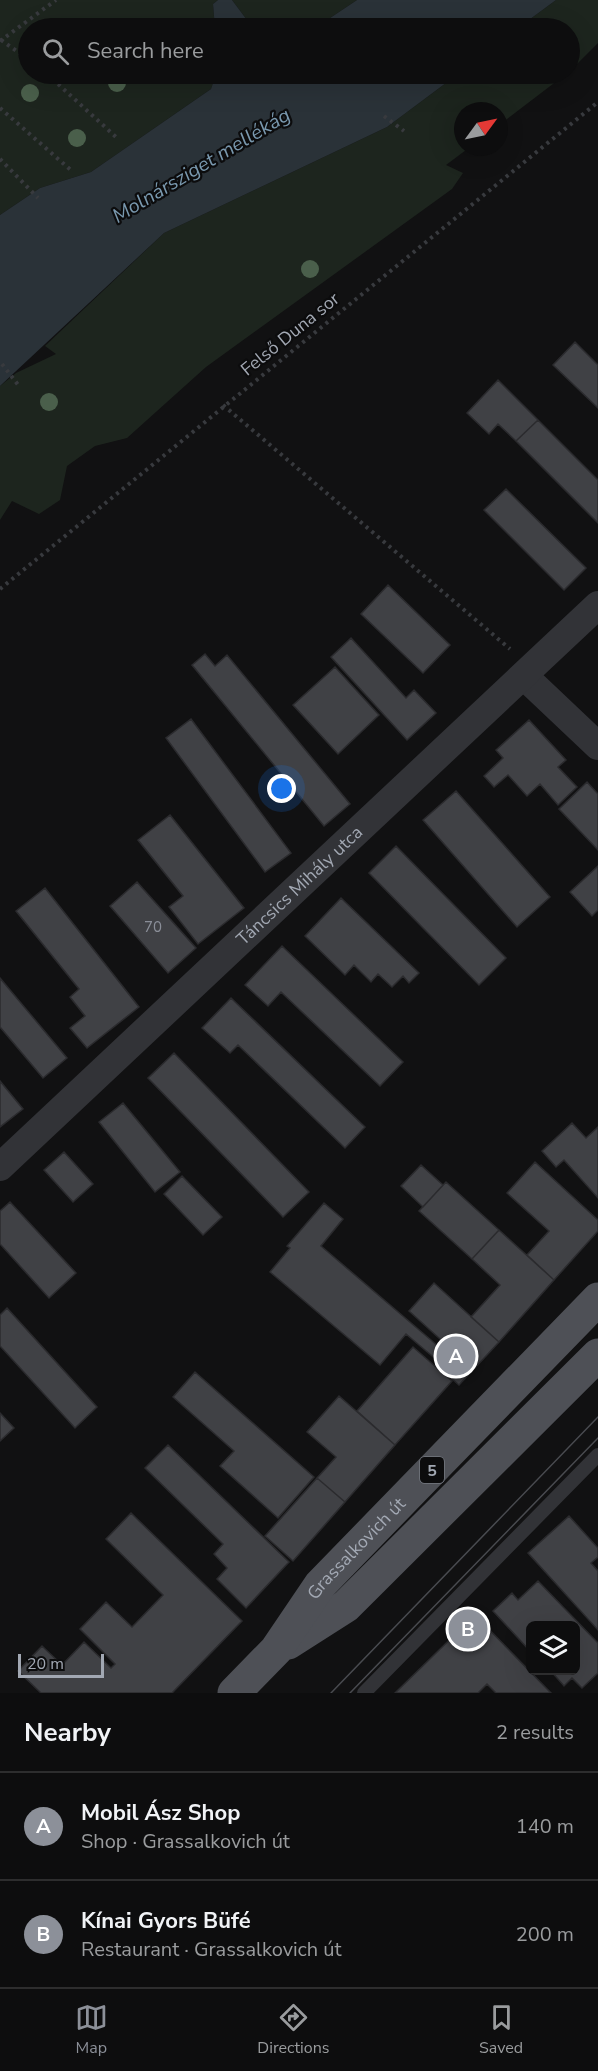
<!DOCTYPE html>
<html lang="en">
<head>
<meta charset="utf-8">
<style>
  body { margin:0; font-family:"Nunito Sans",sans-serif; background:#161617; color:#f1f3f6 }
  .controls { position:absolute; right:18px; bottom:18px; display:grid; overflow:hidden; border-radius:9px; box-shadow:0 6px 24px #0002 }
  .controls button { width:54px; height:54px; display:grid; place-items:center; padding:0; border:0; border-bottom:2px solid #2d2d2e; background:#0d0d0e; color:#f1f3f6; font:30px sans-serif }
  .compass { position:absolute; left:454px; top:102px; width:54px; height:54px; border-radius:50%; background:#0d0d0e; box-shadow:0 6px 24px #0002; rotate:57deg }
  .scale { position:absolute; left:18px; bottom:15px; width:86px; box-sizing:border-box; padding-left:6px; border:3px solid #a2a8b3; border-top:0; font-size:16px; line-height:21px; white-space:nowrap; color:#a2a8b3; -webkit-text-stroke:4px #0c0c0d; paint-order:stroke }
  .you { position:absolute; left:282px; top:789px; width:21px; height:21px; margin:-15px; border:4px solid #fff; border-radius:50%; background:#1a73e8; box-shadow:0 0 0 9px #1a73e833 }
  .badge { display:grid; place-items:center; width:39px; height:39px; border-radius:50%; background:#8c9099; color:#fff; font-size:20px; font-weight:700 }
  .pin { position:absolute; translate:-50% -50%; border:3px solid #fff; box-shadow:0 2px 6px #0006 }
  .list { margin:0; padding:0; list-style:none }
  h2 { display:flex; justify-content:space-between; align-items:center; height:78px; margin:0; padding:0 24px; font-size:26px }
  h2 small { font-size:20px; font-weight:400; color:#9a9c9e }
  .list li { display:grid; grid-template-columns:39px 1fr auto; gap:18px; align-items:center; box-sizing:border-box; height:108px; padding:0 24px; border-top:2px solid #2d2d2e }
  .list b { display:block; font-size:22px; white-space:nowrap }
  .list p { margin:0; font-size:20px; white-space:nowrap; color:#9a9c9e }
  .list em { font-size:20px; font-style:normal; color:#9a9c9e }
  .icon { flex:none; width:33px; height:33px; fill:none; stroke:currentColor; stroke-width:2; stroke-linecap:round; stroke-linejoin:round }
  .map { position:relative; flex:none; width:598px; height:1693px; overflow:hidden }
  .search { position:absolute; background:#0d0d0e; box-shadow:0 6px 24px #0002; left:18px; right:18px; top:18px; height:66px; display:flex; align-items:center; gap:15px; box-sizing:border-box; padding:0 21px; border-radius:33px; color:#9a9c9e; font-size:22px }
  .sheet { height:294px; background:#0d0d0e }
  nav { display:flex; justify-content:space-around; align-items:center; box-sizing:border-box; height:84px; border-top:2px solid #2d2d2e; background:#0d0d0e; font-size:16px; color:#9a9c9e }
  nav a { display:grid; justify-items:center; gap:3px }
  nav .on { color:#8c9099 }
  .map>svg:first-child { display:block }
  .green { fill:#1d251e }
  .water { fill:#2a3238 }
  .building { fill:#404145; stroke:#2b2b2e; stroke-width:1.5 }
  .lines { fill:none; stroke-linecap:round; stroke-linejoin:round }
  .path { stroke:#383a3e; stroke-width:4; stroke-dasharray:3 4.5; stroke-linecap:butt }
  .service { stroke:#323337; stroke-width:14 }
  .minor { stroke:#323337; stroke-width:28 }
  .primary { stroke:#4e5056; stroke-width:33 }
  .tram { stroke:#494b50; stroke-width:1.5 }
  .tree { fill:#4a5f4b }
  .labels { text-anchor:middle; stroke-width:4.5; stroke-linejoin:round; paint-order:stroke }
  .number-label { font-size:15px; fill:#8a8e98 }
  .shield { fill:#0c0c0d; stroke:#757981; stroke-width:1.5 }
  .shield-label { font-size:16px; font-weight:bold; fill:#a2a8b3 }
  .street-label { font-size:18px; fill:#a2a8b3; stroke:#0c0c0d }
  .water-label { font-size:20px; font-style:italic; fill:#7998ae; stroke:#0c0c0d }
</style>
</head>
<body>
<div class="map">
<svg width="598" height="1693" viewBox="0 0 598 1693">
  <rect width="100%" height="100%" fill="#111112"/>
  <path class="green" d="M 0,0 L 218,0 L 213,4 L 215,28 L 28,28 L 28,74 L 216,74 L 211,89 L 91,172 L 40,188 L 0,215 Z
    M 232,0 L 357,0 L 315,28 L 253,28 Z
    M 556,0 L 598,0 L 598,43 L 570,71 L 570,28 L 518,28 Z
    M 458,74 L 566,74 L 499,125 L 499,111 L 463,111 L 463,147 L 470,147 L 446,165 L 463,173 L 452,189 L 206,367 L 127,438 L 95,446 L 67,466 L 60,500 L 39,514 L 12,501 L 0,520 L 0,386 L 16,373 L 56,354 L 45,346 L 164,233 L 387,127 Z"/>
  <path class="water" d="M 218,0 L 232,0 L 253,28 L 215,28 L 213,4 Z
    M 357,0 L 556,0 L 518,28 L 315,28 Z
    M 216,74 L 458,74 L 387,127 L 164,233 L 0,386 L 0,215 L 40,188 L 91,172 L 211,89 Z"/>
  <path class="building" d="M 575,342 L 598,365 L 598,408 L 553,365 Z
    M 498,380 L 538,420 L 516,441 L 498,424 L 489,434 L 467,413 Z
    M 538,420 L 598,480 L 598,523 L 516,441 Z
    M 506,489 L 586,568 L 564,590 L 484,510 Z
    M 388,585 L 450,645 L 423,673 L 361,614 Z
    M 351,638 L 406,698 L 414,690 L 436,713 L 407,740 L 331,657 Z
    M 205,654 L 215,666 L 227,655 L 350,804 L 324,826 L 192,665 Z
    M 335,667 L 379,715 L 338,754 L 293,705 Z
    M 191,719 L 291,853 L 265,872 L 166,738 Z
    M 529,720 L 566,760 L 558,767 L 577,787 L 558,805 L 540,784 L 527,796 L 508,775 L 494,787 L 484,776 L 503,758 L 496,750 Z
    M 587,782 L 598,794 L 598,850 L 559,809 Z
    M 456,791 L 550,897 L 517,927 L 423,820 Z
    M 170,815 L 244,908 L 198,944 L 169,907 L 183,896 L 138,840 Z
    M 396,846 L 506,958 L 479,985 L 369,873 Z
    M 598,866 L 598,910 L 592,916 L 570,892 Z
    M 137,882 L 196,948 L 168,973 L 110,906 Z
    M 45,888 L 139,1007 L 87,1048 L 70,1028 L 85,1016 L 70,997 L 79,989 L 16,911 Z
    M 341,898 L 419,973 L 409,983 L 403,976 L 392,987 L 378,974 L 371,982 L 354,965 L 345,975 L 305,936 Z
    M 282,946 L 403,1062 L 380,1086 L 281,992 L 268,1006 L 245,985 Z
    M 0,978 L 67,1058 L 43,1078 L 0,1027 Z
    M 231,998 L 365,1127 L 345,1148 L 238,1045 L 230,1053 L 202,1028 Z
    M 174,1053 L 309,1192 L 283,1217 L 148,1078 Z
    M 0,1081 L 23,1109 L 0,1127 Z
    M 123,1103 L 180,1172 L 155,1192 L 99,1122 Z
    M 572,1123 L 586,1138 L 598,1127 L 598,1198 L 564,1160 L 556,1167 L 542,1151 Z
    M 64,1152 L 93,1184 L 73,1202 L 44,1170 Z
    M 535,1162 L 598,1220 L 598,1231 L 554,1280 L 527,1255 L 549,1231 L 507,1193 Z
    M 421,1165 L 443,1185 L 423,1207 L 401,1186 Z
    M 182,1176 L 222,1217 L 203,1235 L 164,1194 Z
    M 446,1182 L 499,1230 L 472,1259 L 419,1211 Z
    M 10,1202 L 76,1273 L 49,1298 L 0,1244 L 0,1211 Z
    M 324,1203 L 343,1219 L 321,1246 L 445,1352 L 438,1361 L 406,1334 L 380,1365 L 270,1272 L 290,1248 L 287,1246 Z
    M 499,1230 L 554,1280 L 499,1342 L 471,1317 L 500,1285 L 472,1259 Z
    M 434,1283 L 499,1342 L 459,1385 L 436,1365 L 450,1348 L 409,1311 Z
    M 7,1308 L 97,1407 L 75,1428 L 0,1346 L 0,1315 Z
    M 413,1347 L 452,1381 L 395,1445 L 357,1411 Z
    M 195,1372 L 314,1477 L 278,1518 L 220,1466 L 234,1451 L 173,1397 Z
    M 339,1396 L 395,1445 L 345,1502 L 317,1478 L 336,1457 L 307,1432 Z
    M 0,1413 L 14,1428 L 0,1441 Z
    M 168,1445 L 289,1562 L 246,1608 L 217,1579 L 227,1568 L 214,1554 L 223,1544 L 145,1468 Z
    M 317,1478 L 345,1502 L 293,1561 L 265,1536 Z
    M 131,1513 L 242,1621 L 172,1693 L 41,1693 L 18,1671 L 42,1646 L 62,1665 L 84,1642 L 111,1668 L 115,1664 L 80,1629 L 106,1602 L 132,1627 L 163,1595 L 106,1539 Z
    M 569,1516 L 598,1548 L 598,1557 L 591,1563 L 598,1571 L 598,1630 L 528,1553 Z
    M 538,1581 L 598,1643 L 598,1673 L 582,1688 L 572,1678 L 564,1686 L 550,1670 L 576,1670 L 576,1626 L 530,1626 L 530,1651 L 493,1611 L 512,1593 L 518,1600 Z
    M 475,1615 L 551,1693 L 496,1693 L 487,1684 L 478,1693 L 395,1693 Z"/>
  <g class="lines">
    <path class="path" d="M 1,40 L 28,59
      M 0,41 L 56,0
      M 47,74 L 116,137
      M 476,74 L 480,77
      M 0,108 L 73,172
      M 384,116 L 404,131
      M 0,159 L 38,198
      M 2,364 L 19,386
      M 223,405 L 510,649
      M 0,589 L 598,102"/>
    <path class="service" d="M 364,1693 L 598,1455"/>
    <g class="minor">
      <path d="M 524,676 L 598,746"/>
      <path id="s1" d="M 0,1167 L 598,605"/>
    </g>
    <g class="primary">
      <path d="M 288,1643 L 346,1606 L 598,1355"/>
      <path id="s2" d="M 234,1693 L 276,1650 L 320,1585 L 598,1299"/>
    </g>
    <path class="tram" d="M 331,1693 L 598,1417
      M 350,1693 L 598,1438"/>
  </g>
  <g class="tree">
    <circle cx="117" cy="83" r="9"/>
    <circle cx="30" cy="93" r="9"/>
    <circle cx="77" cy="138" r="9"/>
    <circle cx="310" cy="269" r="9"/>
    <circle cx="49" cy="402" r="9"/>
  </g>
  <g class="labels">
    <g class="number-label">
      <text x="153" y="932">70</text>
    </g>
    <rect class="shield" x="420" y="1457" width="24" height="26" rx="4.5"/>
    <g class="shield-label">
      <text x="432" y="1476">5</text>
    </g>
    <g class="street-label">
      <text transform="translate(290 334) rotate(-39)" y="6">Felső Duna sor</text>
      <text dy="6" stroke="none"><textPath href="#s1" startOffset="411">Táncsics Mihály utca</textPath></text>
      <text dy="6" stroke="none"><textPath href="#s2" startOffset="190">Grassalkovich út</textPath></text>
    </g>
    <g class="water-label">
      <text transform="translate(201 165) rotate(-31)" y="7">Molnársziget mellékág</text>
    </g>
  </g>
</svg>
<div class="controls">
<button><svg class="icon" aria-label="layers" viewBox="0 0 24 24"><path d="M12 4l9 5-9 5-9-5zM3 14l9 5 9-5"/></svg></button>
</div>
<svg class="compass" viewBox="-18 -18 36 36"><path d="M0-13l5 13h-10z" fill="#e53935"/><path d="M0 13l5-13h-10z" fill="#9a9c9e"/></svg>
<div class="scale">20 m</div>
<div class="you"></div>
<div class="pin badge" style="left:456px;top:1356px">A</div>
<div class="pin badge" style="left:468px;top:1629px">B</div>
<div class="search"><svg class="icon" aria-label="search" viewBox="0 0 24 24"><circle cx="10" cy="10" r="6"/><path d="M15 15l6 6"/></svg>Search here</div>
</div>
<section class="sheet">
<h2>Nearby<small>2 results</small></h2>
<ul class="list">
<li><span class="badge">A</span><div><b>Mobil Ász Shop</b><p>Shop · Grassalkovich út</p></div><em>140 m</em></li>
<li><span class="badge">B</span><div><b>Kínai Gyors Büfé</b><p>Restaurant · Grassalkovich út</p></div><em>200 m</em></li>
</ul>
</section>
<nav>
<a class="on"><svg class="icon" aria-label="map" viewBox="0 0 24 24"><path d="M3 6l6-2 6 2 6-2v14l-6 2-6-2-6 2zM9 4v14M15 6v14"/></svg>Map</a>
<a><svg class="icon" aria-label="directions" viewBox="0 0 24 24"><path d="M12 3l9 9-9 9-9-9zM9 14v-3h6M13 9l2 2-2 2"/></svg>Directions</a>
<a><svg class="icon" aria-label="saved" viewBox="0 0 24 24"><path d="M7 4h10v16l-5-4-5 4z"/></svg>Saved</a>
</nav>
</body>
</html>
